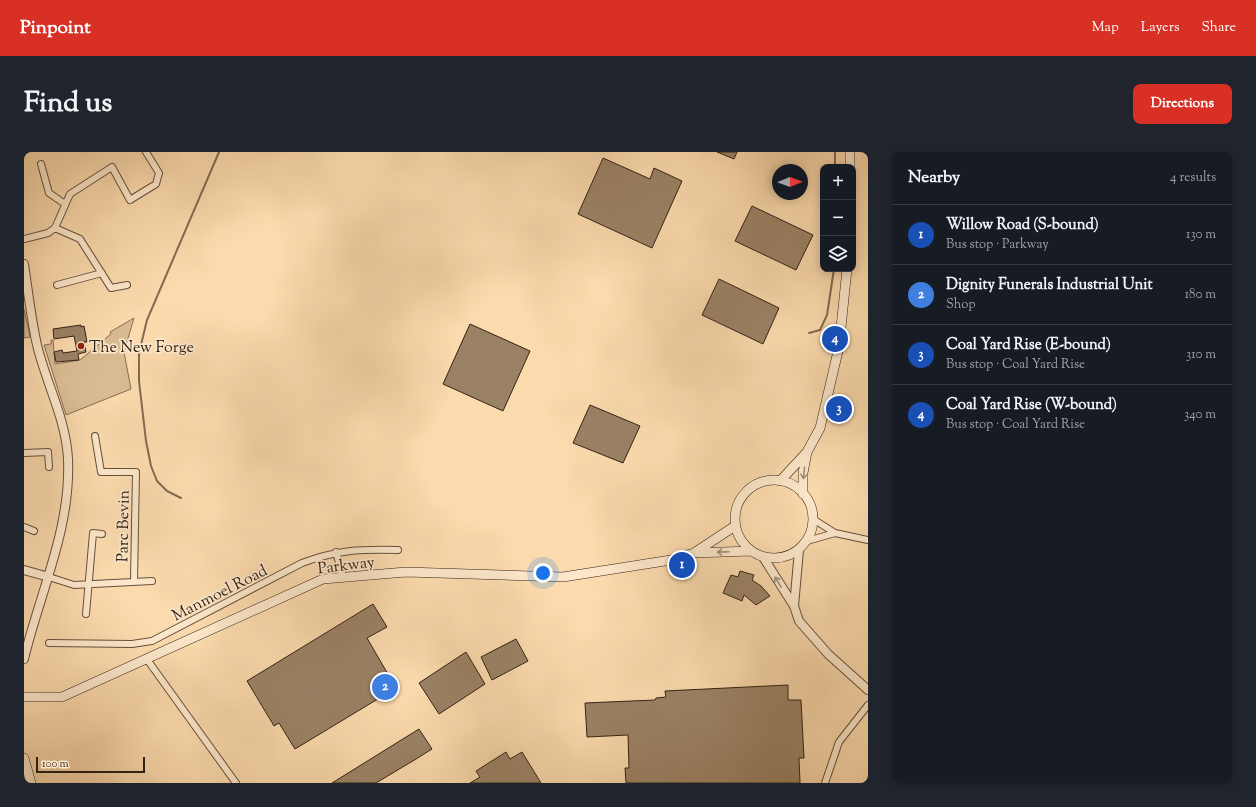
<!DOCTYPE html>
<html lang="en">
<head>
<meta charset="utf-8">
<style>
  body { margin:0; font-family:"Sorts Mill Goudy",serif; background:#20242c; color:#f1f3f6 }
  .controls { position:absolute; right:12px; top:12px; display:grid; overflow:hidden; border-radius:8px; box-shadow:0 2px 10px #0003 }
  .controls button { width:36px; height:36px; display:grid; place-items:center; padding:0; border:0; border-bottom:1px solid #363941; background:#171b24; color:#f1f3f6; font:20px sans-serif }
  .compass { position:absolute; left:748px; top:12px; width:36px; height:36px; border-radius:50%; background:#171b24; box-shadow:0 2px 10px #0003; rotate:89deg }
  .scale { position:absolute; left:12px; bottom:10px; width:109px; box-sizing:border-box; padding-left:4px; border:2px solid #332216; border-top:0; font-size:11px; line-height:14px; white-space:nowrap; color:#332216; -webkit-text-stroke:3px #fce7ca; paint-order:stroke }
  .you { position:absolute; left:519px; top:421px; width:14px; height:14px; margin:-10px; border:3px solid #fff; border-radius:50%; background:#1a73e8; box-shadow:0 0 0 6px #1a73e833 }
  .badge { display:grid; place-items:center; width:26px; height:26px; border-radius:50%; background:#d93025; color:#fff; font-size:13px; font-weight:700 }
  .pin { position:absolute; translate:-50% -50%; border:2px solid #fff; box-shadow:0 1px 4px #0006 }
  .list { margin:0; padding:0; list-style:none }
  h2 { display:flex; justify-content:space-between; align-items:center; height:52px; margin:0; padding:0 16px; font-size:17px }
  h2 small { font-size:13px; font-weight:400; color:#9ea1a6 }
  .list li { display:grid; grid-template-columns:26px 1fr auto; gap:12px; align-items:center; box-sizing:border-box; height:60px; padding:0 16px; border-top:1px solid #363941 }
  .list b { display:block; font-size:15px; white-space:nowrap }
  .list p { margin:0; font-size:13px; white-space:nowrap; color:#9ea1a6 }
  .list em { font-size:13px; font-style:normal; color:#9ea1a6 }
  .icon { flex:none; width:22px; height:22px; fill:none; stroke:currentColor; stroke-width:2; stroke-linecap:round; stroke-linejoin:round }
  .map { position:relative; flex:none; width:844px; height:631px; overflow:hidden; border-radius:8px }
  header { display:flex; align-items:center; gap:24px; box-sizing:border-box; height:56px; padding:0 20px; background:#d93025; color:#fff }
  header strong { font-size:19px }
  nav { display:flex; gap:22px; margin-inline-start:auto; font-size:14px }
  .intro { display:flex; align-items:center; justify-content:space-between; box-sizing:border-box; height:96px; padding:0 24px }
  h1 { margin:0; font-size:28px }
  .button { padding:10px 18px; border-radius:8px; background:#d93025; color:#fff; font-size:14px; font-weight:700 }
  main { display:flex; gap:24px; padding:0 24px }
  aside { flex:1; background:#171b24; border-radius:8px; box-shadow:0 2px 10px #0003 }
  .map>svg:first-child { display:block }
  .green { fill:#d9bb93; stroke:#866e54 }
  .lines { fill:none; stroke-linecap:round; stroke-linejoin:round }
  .stream { stroke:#826b52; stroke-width:2 }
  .building { fill:#9b8265; stroke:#332216 }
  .minor-casing { stroke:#65503c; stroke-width:8 }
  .tertiary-casing { stroke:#65503c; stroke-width:10 }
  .secondary-casing { stroke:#332216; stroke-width:10 }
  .minor { stroke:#fce7ca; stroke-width:6 }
  .tertiary { stroke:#fce7ca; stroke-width:8 }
  .secondary { stroke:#fce7ca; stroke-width:9 }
  .oneway { stroke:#a28e79 }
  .poi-dot { fill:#8f2418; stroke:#fce7ca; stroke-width:1.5 }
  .labels { text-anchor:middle; stroke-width:3.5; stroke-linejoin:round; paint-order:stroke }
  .poi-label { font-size:16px; fill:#332216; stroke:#fce7ca; text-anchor:start }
  .street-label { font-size:16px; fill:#332216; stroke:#fce7ca }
</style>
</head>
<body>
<header>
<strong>Pinpoint</strong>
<nav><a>Map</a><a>Layers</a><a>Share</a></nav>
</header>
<div class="intro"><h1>Find us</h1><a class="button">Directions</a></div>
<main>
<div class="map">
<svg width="844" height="631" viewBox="0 0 844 631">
  <rect width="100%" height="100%" fill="#fbdaad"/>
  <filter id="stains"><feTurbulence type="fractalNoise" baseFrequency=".005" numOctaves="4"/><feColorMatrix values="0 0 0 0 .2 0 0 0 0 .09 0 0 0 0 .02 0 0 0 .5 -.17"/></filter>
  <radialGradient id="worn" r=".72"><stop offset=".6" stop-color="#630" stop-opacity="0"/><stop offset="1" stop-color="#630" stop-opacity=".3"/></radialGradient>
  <path class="green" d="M 0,157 L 6,185 L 0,186 Z
    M 110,166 L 100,200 L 107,237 L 42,263 L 20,193 L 27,192 L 27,188 L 29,188 L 31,212 L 56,208 L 87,182 L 86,180 Z"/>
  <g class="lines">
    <path class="stream" d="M 811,15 L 811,0
      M 785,181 L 796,178 L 803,163 L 810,117
      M 157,346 L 143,339 L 133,329 L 127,314 L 122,289 L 115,229 L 115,201 L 123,168 L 195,0"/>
  </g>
  <path class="building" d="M 693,0 L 713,0 L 710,7 Z
    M 579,6 L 626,27 L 630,16 L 658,29 L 628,96 L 554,62 Z
    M 728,54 L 789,83 L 772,118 L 711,89 Z
    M 695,127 L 755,156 L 739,192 L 678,163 Z
    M 446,172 L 506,199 L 479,259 L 419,232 Z
    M 57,173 L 57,175 L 60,174 L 63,190 L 60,190 L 62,200 L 54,202 L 55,208 L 32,210 L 30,200 L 38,198 L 39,201 L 53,199 L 50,184 L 30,187 L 29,177 Z
    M 566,253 L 616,274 L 599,311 L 549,291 Z
    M 716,419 L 730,423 L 728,428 L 737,434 L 746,444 L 732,453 L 720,443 L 718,449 L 699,441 L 707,423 L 714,425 Z
    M 349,452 L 363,475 L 343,486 L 372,536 L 271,597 L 255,571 L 250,574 L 223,529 Z
    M 492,487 L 504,509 L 468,528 L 457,505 Z
    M 442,500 L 461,532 L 415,562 L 395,531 Z
    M 764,533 L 764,548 L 777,548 L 780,606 L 775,606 L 776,631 L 602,631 L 601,616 L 605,616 L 604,583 L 563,585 L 561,551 L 631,548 L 632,546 L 642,545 L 641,539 Z
    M 395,577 L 408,597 L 392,607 L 352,631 L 308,631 Z
    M 482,600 L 486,607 L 498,600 L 517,631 L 446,631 L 456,625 L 452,619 Z"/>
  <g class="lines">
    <g class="minor-casing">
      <path id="minor" d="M 17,12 L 25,41 L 41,52
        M 31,76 L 56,87 L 87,136 L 103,133
        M 0,87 L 24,81 L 31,76 L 46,42 L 88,15 L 106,48 L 132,32 L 135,21 L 122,0
        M 33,133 L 78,121
        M 71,284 L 77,320 L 112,320 L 110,429
        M 0,301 L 24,300 L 25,315
        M 789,367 L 811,381 L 844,388
        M 0,375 L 10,379
        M 783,389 L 811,381
        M 312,400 L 319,425
        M 25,425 L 50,433 L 128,429
        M 62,462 L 69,381 L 78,382
        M 25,491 L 108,492 L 128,489 L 278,411 C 313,398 336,397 374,398
        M 122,506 L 212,631
        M 801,631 L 815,590 L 844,553"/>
    </g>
    <g class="tertiary-casing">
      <path id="tertiary" d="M 0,112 C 4,139 7,166 13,193 C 22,231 42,267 44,307 C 47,377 16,440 0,507
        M 739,405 L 770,454 L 775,469 L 804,502 L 844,538
        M 0,418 L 25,425
        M 770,454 L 775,398"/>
    </g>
    <g class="secondary-casing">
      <path id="secondary" d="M 826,0 L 826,15
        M711 367a39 39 0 1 1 78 0a39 39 0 1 1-78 0Z
        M 756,329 L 783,300
        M 779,342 L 779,321 L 783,300 L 796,276 L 815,195 L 823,117
        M 670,401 L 711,374
        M 0,545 L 38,545 L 299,427 L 382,420 L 539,425 L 647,408 L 670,401 L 727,399
        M 0,606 L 7,631"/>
    </g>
    <use href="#minor" class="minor"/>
    <use href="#tertiary" class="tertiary"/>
    <use href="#secondary" class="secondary"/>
  </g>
  <defs><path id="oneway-shaft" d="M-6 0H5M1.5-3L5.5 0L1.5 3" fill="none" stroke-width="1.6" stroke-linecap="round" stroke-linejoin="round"/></defs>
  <g class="oneway">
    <use href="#oneway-shaft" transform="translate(780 321) rotate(96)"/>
    <use href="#oneway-shaft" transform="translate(699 400) rotate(178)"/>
    <use href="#oneway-shaft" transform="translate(754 430) rotate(-122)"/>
  </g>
  <circle class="poi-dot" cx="57" cy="194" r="4"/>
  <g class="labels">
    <g class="poi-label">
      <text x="65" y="200">The New Forge</text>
    </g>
    <g class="street-label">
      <text transform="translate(98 374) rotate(-89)" y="6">Parc Bevin</text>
      <text transform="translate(322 412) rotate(-7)" y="6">Parkway</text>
      <text transform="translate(195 440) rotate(-27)" y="6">Manmoel Road</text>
    </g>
  </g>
  <rect width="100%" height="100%" filter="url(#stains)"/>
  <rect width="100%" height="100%" fill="url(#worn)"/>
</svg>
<div class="controls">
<button>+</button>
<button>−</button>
<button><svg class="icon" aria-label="layers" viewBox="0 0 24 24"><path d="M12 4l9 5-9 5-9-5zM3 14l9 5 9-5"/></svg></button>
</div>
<svg class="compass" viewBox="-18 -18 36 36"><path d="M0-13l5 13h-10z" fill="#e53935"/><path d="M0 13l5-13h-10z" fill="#9ea1a6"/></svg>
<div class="scale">100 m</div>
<div class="you"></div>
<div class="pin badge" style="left:658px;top:413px;background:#1a4fb4">1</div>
<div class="pin badge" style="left:361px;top:535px;background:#3f7fe0">2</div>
<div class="pin badge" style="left:815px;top:257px;background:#1a4fb4">3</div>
<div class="pin badge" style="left:811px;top:187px;background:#1a4fb4">4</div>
</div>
<aside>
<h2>Nearby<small>4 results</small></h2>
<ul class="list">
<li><span class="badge" style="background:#1a4fb4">1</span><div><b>Willow Road (S-bound)</b><p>Bus stop · Parkway</p></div><em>130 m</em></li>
<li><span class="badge" style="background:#3f7fe0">2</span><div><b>Dignity Funerals Industrial Unit</b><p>Shop</p></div><em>180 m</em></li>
<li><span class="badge" style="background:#1a4fb4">3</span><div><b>Coal Yard Rise (E-bound)</b><p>Bus stop · Coal Yard Rise</p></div><em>310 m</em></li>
<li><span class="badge" style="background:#1a4fb4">4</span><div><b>Coal Yard Rise (W-bound)</b><p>Bus stop · Coal Yard Rise</p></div><em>340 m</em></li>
</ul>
</aside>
</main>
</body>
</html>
